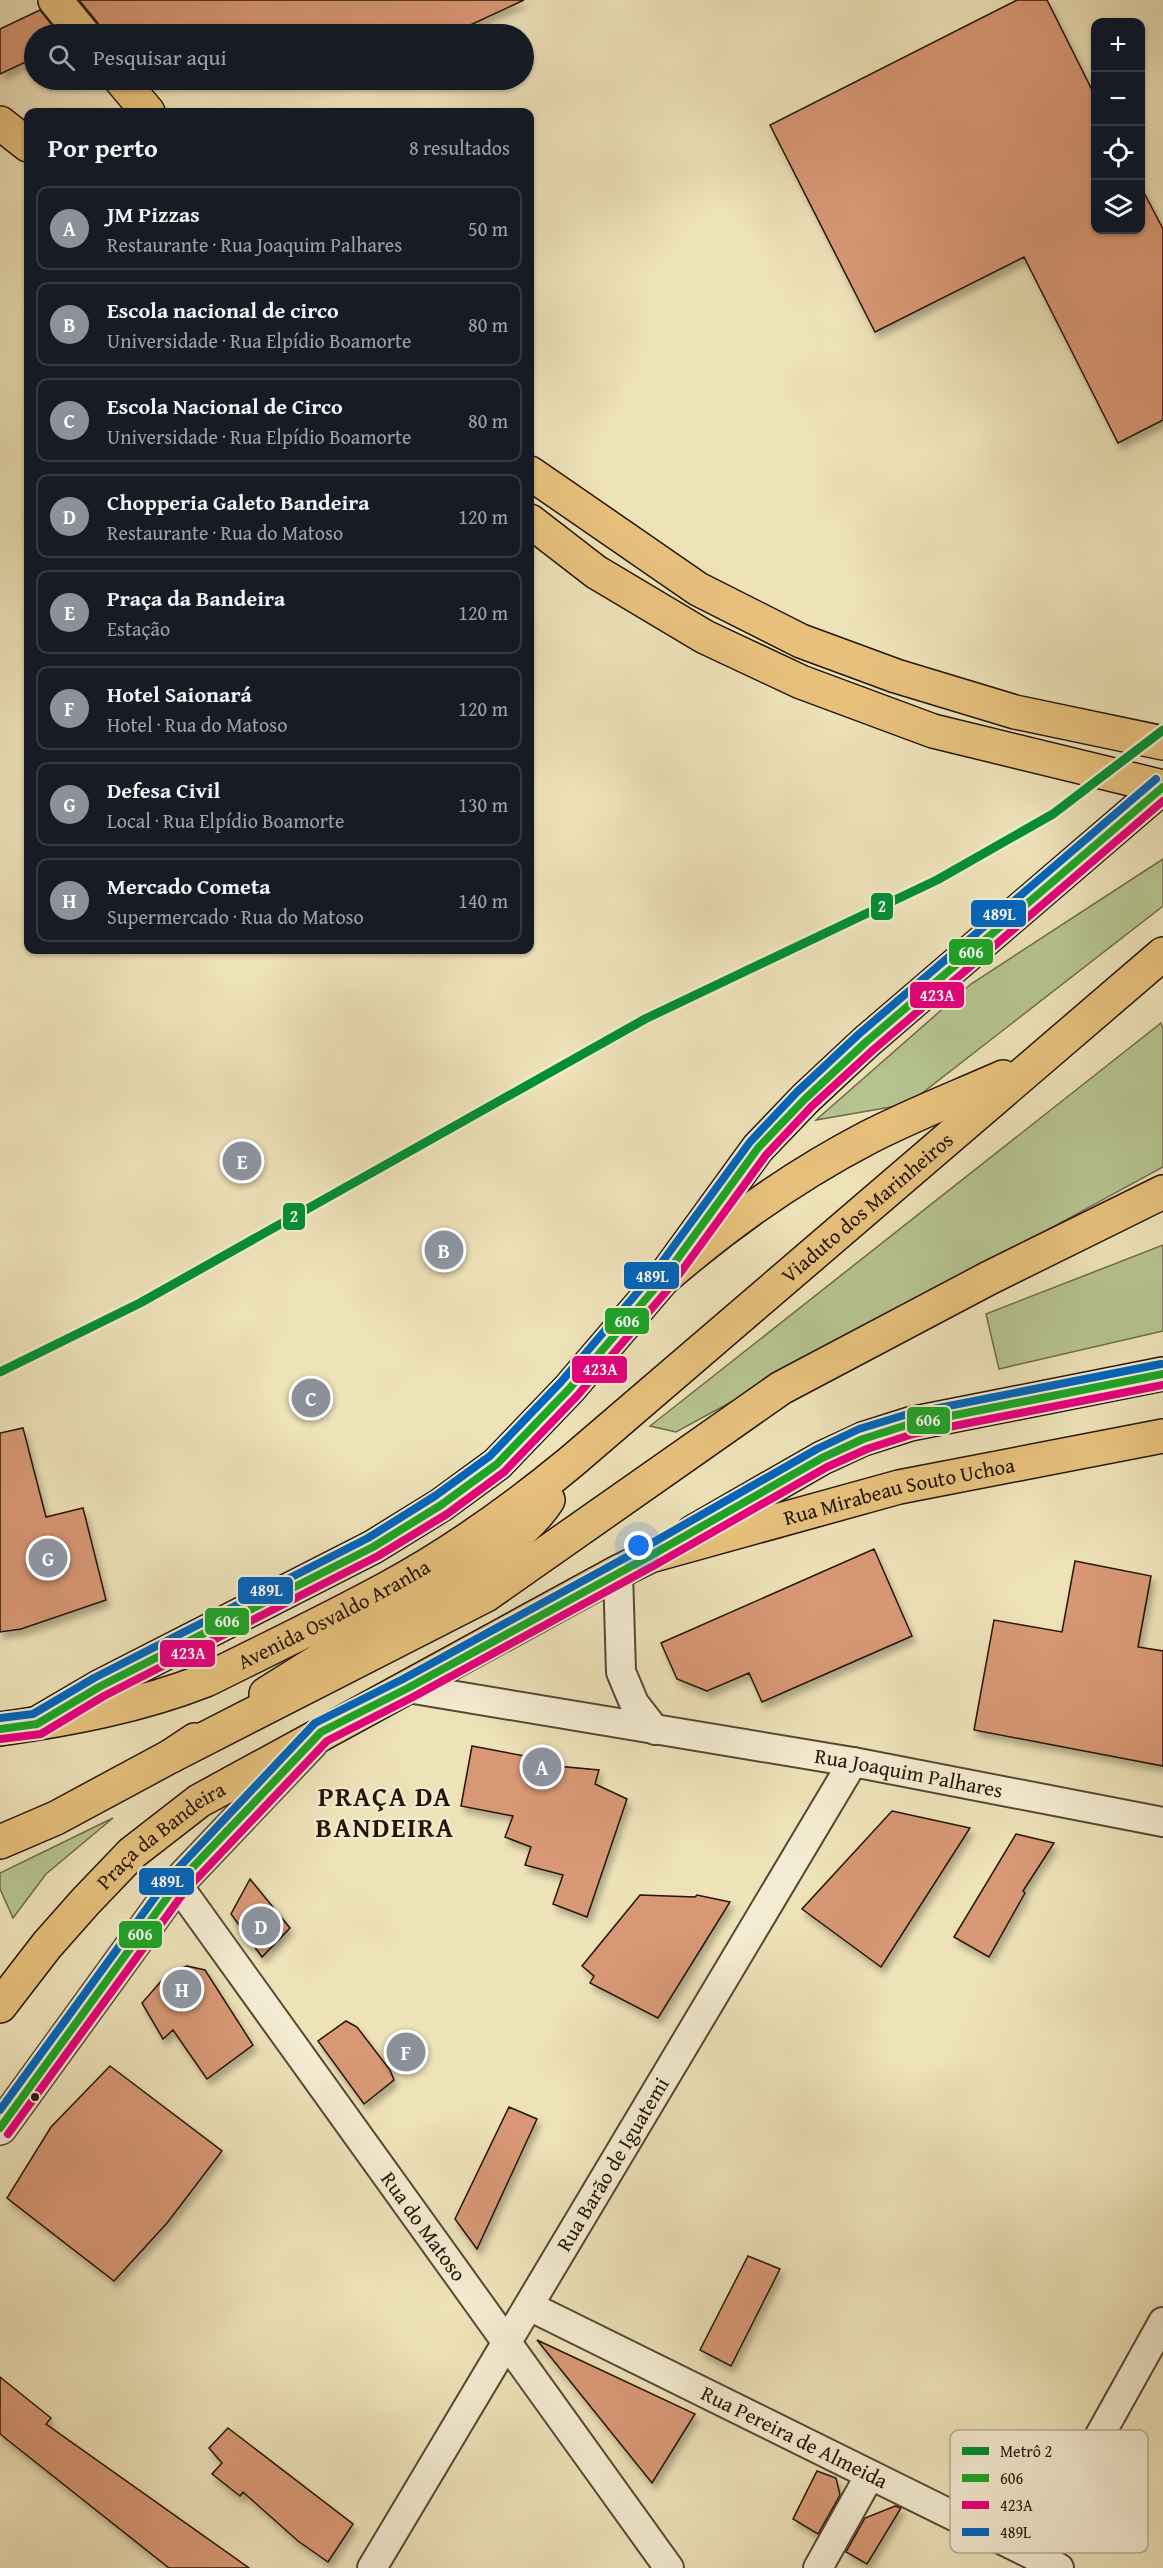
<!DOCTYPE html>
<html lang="pt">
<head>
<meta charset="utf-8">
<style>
  body { margin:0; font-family:"Gentium Book Plus",serif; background:#242831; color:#f1f3f6 }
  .controls { position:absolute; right:18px; top:18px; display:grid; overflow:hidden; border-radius:12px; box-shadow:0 2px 4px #0004 }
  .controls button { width:54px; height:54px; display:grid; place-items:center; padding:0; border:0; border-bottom:2px solid #363941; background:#171b24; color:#f1f3f6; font:30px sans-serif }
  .you { position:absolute; left:639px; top:1546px; width:21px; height:21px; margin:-15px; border:4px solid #fff; border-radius:50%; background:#1a73e8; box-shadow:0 0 0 9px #1a73e833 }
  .badge { display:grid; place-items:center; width:39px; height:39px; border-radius:50%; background:#8c9099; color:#fff; font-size:20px; font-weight:700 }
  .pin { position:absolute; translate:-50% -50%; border:3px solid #fff; box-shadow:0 2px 6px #0006 }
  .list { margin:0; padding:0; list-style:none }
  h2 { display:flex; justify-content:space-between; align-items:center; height:78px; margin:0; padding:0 24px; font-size:26px }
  h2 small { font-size:20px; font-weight:400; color:#9ea1a6 }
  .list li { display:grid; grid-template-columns:39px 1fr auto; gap:18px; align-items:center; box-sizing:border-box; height:84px; margin:0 12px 12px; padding:0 12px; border:2px solid #363941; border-radius:12px }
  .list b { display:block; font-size:22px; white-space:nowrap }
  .list p { margin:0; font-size:20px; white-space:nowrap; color:#9ea1a6 }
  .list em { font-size:20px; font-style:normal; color:#9ea1a6 }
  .icon { flex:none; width:33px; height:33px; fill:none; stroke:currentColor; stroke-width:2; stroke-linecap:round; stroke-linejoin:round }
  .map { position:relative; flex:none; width:1163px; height:2568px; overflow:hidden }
  .search { position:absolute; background:#171b24; box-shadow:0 2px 4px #0004; left:24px; top:24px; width:510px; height:66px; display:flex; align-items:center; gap:15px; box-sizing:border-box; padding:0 21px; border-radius:33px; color:#9ea1a6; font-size:22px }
  .panel { position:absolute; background:#171b24; box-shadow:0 2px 4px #0004; left:24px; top:108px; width:510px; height:846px; border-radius:12px }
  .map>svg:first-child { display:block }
  .green { fill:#b6c491; stroke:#6d6c4c; stroke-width:1.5 }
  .building { fill:#d89874; stroke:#241507; stroke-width:1.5; filter:url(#shadow) }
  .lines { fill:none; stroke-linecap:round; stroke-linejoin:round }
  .minor-casing { stroke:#564834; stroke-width:32 }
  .tertiary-casing { stroke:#564834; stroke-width:36 }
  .secondary-casing { stroke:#241507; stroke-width:36 }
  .primary-casing { stroke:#241507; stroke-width:36 }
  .motorway-casing { stroke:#241507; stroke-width:36 }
  .minor { stroke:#f4ecd2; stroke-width:28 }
  .tertiary { stroke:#f4ecd2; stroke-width:33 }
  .secondary { stroke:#f4ecd2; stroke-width:33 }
  .primary { stroke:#e7c17c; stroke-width:33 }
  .motorway { stroke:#e7c17c; stroke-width:33 }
  .bus-1-casing { stroke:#f4ecd2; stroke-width:12 }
  .bus-2-casing { stroke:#f4ecd2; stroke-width:12 }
  .bus-3-casing { stroke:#f4ecd2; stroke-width:12 }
  .bus-1 { stroke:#1da527; stroke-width:8 }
  .bus-2 { stroke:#e5007d; stroke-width:8 }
  .bus-3 { stroke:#0065bd; stroke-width:8 }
  .metro-1-casing { stroke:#f4ecd2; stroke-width:14 }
  .metro-1 { stroke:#028f34; stroke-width:9 }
  .bus-dot { fill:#241507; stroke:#f4ecd2; stroke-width:2 }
  .labels { text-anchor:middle; stroke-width:4.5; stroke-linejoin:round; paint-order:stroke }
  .street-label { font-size:21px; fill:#241507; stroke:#f4ecd2 }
  .district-label { font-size:27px; font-weight:bold; letter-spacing:1.5px; fill:#241507; stroke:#f4ecd2 }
  .key { fill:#f4ecd2; stroke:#b6ac95; stroke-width:1.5 }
  .key-label { font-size:16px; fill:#241507 }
  .line-badge { stroke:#f4ecd2; stroke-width:2 }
  .badge-label { font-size:16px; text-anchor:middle; font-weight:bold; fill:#fff }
</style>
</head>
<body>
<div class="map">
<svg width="1163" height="2568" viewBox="0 0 1163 2568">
  <defs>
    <filter id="shadow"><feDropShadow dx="3.5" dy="6" stdDeviation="3" flood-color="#0004"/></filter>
  </defs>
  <rect width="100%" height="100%" fill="#eee2b9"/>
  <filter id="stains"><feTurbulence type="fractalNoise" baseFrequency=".00333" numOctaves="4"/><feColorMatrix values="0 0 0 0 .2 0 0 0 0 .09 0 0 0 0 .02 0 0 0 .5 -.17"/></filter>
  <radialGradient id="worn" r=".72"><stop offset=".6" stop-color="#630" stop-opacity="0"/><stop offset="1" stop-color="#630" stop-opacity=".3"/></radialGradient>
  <path class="green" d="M 1163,859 L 1163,906 L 908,1104 L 816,1120 L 971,984 Z
    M 1161,1023 L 1163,1029 L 1163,1167 L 676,1432 L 650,1426 Z
    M 1163,1245 L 1163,1331 L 999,1369 L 986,1314 Z
    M 113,1818 L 46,1874 L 13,1918 L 0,1889 L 0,1873 Z"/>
  <path class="building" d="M 79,0 L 524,0 L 451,34 L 282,34 L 279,28 L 265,34 L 101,34 L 98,23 Z
    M 1017,0 L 1047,0 L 1095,96 L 1095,230 L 1140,230 L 1140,185 L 1163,229 L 1163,420 L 1118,443 L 1024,257 L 875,332 L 770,125 Z
    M 40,10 L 59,34 L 34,34 L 34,58 L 0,74 L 0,29 Z
    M 23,1428 L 46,1517 L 83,1508 L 106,1600 L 21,1629 L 0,1632 L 0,1433 Z
    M 874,1549 L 912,1636 L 762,1702 L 749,1673 L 707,1691 L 677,1679 L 661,1643 Z
    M 1075,1561 L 1151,1576 L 1138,1647 L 1163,1651 L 1163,1766 L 974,1730 L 994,1620 L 1062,1632 Z
    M 472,1746 L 557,1762 L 556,1766 L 599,1770 L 595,1784 L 627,1799 L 587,1917 L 553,1904 L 563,1875 L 525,1865 L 531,1847 L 505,1837 L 513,1816 L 461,1806 Z
    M 892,1811 L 970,1828 L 881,1967 L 802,1909 Z
    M 1016,1834 L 1054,1843 L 1023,1891 L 1025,1893 L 989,1957 L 954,1937 Z
    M 250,1879 L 290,1928 L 262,1957 L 231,1914 Z
    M 640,1895 L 695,1897 L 697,1895 L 730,1902 L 658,2018 L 590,1983 L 594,1976 L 582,1966 Z
    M 187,1966 L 205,1970 L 253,2045 L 207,2079 L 173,2030 L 163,2039 L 142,2003 L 170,1971 Z
    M 346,2021 L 357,2027 L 390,2070 L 394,2080 L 364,2104 L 318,2041 Z
    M 110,2066 L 222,2151 L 167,2223 L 114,2281 L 7,2198 L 51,2127 Z
    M 509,2107 L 537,2119 L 477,2249 L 455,2219 Z
    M 748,2256 L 780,2269 L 731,2366 L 700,2350 Z
    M 537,2340 L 695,2414 L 652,2483 Z
    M 0,2377 L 51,2418 L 46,2424 L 249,2568 L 169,2568 L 0,2434 Z
    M 228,2428 L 353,2524 L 328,2562 L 298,2541 L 243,2492 L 240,2496 L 212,2474 L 222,2463 L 209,2448 Z
    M 817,2471 L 836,2478 L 840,2495 L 818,2534 L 793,2519 Z
    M 895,2506 L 901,2508 L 867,2564 L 846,2552 L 865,2518 Z"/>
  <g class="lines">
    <g class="minor-casing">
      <g id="minor">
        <path d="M 618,1572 L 621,1672 L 634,1703 L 655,1730"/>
        <path id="s1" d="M 408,1688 L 853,1762 L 1163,1822"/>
        <path id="s2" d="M 177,1884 L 669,2568"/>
        <path id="s3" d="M 529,2306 L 1059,2568"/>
        <path d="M 1033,2555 L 1163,2322"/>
        <path id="s4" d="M 372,2568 L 853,1762"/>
        <path d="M 818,2568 L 870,2475"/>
      </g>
    </g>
    <g class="tertiary-casing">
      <path id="tertiary" d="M 0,2128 L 177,1884 L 311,1743"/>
    </g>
    <g class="secondary-casing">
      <path id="secondary" d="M 41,1721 L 99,1687 L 373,1547 L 441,1505 L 497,1464 L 569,1389 L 662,1280 L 758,1148 L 805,1099 L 866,1042 L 1163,787"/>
    </g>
    <g class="primary-casing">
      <g id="primary">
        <path d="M 662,1280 C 725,1225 794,1176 869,1137 C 912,1115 958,1097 1003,1077"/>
        <path d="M 693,1532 L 822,1458 L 863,1439 L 910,1424 L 1163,1374"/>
        <path d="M 266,1694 C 305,1669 344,1645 383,1622 C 431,1594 519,1546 548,1500"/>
        <path id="s5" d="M 0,1729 C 70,1719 140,1706 206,1680 C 266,1650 327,1621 386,1589 C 451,1554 514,1509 571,1462 L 1163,954"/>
        <path d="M 0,1842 L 56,1818 L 171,1756 L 195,1740"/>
        <path id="s6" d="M 0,2006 L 47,1945 L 86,1901 L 132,1853 L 199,1801 L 618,1572 L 650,1556 L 899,1487 L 1163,1436"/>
      </g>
    </g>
    <g class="motorway-casing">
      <path id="motorway" d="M 55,0 L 83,34
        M 121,80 L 148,112
        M 0,123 L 28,145
        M 530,473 L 698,589 L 801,641 L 896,676 L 1015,712 L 1163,743
        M 530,521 L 596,572 L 705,637 L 801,682 L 933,731 L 1163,787
        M 171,1756 L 486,1595 L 781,1388 L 989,1278 L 1163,1192"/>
    </g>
    <use href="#minor" class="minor"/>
    <use href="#tertiary" class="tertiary"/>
    <use href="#secondary" class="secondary"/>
    <use href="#primary" class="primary"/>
    <use href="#motorway" class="motorway"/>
    <g class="bus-1-casing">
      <path id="bus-1" d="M 0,1729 L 37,1724 L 99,1687 L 373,1547 L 441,1505 L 497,1464 L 569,1389 L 662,1280 L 758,1148 L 805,1099 L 866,1042 L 1163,787
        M 0,2128 L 177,1884 L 321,1732 L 408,1688 L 650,1556 L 822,1458 L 863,1439 L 910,1424 L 1163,1374"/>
    </g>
    <g class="bus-2-casing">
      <path id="bus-2" d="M 1,1739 L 41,1734 L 104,1696 L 378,1556 L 447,1514 L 504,1472 L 577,1396 L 670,1287 L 766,1155 L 812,1106 L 873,1050 L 1163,801
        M 8,2134 L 185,1891 L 327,1741 L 413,1697 L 655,1565 L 827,1467 L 867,1449 L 913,1434 L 1163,1385"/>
    </g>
    <g class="bus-3-casing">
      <path id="bus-3" d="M 0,1718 L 33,1714 L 94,1678 L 368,1538 L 435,1496 L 490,1456 L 561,1382 L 654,1273 L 750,1142 L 797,1092 L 859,1034 L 1156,779
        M 0,2110 L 169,1878 L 315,1723 L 403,1679 L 645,1547 L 817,1449 L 859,1429 L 908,1414 L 1161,1364"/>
    </g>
    <use href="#bus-1" class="bus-1"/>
    <use href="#bus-2" class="bus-2"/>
    <use href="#bus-3" class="bus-3"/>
    <g class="metro-1-casing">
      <path id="metro-1" d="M 0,1372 L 140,1303 L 645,1019 L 937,880 L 1053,814 L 1163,730"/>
    </g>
    <use href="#metro-1" class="metro-1"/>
  </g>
  <circle class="bus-dot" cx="35" cy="2097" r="5"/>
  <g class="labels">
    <g class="street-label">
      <text dy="7" stroke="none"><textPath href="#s5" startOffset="1029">Viaduto dos Marinheiros</textPath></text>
      <text dy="7" stroke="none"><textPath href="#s6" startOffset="1058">Rua Mirabeau Souto Uchoa</textPath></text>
      <text dy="7" stroke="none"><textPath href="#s5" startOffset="356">Avenida Osvaldo Aranha</textPath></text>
      <text dy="7" stroke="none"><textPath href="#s1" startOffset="508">Rua Joaquim Palhares</textPath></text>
      <text dy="7" stroke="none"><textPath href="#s6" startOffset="236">Praça da Bandeira</textPath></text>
      <text dy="7" stroke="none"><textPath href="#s4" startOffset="470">Rua Barão de Iguatemi</textPath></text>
      <text dy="7" stroke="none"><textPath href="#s2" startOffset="422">Rua do Matoso</textPath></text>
      <text dy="7" stroke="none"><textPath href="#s3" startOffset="296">Rua Pereira de Almeida</textPath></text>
    </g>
    <g class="district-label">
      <text x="385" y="1806">PRAÇA DA<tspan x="385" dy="31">BANDEIRA</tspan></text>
    </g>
  </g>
  <rect x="950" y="2430" width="198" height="123" rx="9" class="key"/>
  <rect x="962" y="2447" width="27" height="8" fill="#028f34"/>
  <rect x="962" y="2474" width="27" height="8" fill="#1da527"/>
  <rect x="962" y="2501" width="27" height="8" fill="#e5007d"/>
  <rect x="962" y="2528" width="27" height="8" fill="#0065bd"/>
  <g class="key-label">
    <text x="1000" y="2457">Metrô 2</text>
    <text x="1000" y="2484">606</text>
    <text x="1000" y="2511">423A</text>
    <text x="1000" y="2538">489L</text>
  </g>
  <g class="line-badge">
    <rect x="870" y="892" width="24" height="29" rx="6" fill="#028f34"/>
    <rect x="970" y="899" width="57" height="29" rx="6" fill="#0065bd"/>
    <rect x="948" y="938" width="46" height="28" rx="6" fill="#1da527"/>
    <rect x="909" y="981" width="56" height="28" rx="6" fill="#e5007d"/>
    <rect x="282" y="1202" width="24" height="29" rx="6" fill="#028f34"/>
    <rect x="623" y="1261" width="57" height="29" rx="6" fill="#0065bd"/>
    <rect x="604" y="1307" width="46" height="28" rx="6" fill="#1da527"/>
    <rect x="571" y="1355" width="57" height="29" rx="6" fill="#e5007d"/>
    <rect x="906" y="1406" width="45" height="29" rx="6" fill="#1da527"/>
    <rect x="237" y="1576" width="57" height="29" rx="6" fill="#0065bd"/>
    <rect x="204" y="1607" width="46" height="29" rx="6" fill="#1da527"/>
    <rect x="159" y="1639" width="57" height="29" rx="6" fill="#e5007d"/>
    <rect x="138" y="1867" width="57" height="29" rx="6" fill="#0065bd"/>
    <rect x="118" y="1920" width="45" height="29" rx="6" fill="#1da527"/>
  </g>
  <g class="badge-label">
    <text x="882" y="912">2</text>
    <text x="999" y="920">489L</text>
    <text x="971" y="958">606</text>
    <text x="937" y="1001">423A</text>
    <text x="294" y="1222">2</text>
    <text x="652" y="1282">489L</text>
    <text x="627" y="1327">606</text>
    <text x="600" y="1375">423A</text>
    <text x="928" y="1426">606</text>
    <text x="266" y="1596">489L</text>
    <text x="227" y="1627">606</text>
    <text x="188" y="1659">423A</text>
    <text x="167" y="1887">489L</text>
    <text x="140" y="1940">606</text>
  </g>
  <rect width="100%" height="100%" filter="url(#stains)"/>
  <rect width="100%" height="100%" fill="url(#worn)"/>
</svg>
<div class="controls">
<button>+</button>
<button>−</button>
<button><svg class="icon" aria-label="locate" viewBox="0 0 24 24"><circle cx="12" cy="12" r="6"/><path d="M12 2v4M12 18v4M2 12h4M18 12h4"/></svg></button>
<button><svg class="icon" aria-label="layers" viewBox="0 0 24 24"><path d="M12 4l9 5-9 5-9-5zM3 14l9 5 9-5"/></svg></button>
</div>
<div class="you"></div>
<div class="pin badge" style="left:542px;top:1767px">A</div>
<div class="pin badge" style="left:444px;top:1250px">B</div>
<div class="pin badge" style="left:311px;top:1398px">C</div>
<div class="pin badge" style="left:261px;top:1926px">D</div>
<div class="pin badge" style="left:242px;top:1161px">E</div>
<div class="pin badge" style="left:406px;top:2052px">F</div>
<div class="pin badge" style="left:48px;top:1558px">G</div>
<div class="pin badge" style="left:182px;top:1989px">H</div>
<div class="search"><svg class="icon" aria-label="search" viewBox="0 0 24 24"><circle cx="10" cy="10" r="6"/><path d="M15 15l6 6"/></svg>Pesquisar aqui</div>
<section class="panel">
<h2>Por perto<small>8 resultados</small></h2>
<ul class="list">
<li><span class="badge">A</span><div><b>JM Pizzas</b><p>Restaurante · Rua Joaquim Palhares</p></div><em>50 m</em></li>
<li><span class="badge">B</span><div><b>Escola nacional de circo</b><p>Universidade · Rua Elpídio Boamorte</p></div><em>80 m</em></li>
<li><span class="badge">C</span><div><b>Escola Nacional de Circo</b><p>Universidade · Rua Elpídio Boamorte</p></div><em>80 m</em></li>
<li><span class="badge">D</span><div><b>Chopperia Galeto Bandeira</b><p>Restaurante · Rua do Matoso</p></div><em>120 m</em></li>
<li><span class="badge">E</span><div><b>Praça da Bandeira</b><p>Estação</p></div><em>120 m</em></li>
<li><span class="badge">F</span><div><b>Hotel Saionará</b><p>Hotel · Rua do Matoso</p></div><em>120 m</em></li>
<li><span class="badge">G</span><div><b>Defesa Civil</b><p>Local · Rua Elpídio Boamorte</p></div><em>130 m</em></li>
<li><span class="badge">H</span><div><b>Mercado Cometa</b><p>Supermercado · Rua do Matoso</p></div><em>140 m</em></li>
</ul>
</section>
</div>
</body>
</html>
